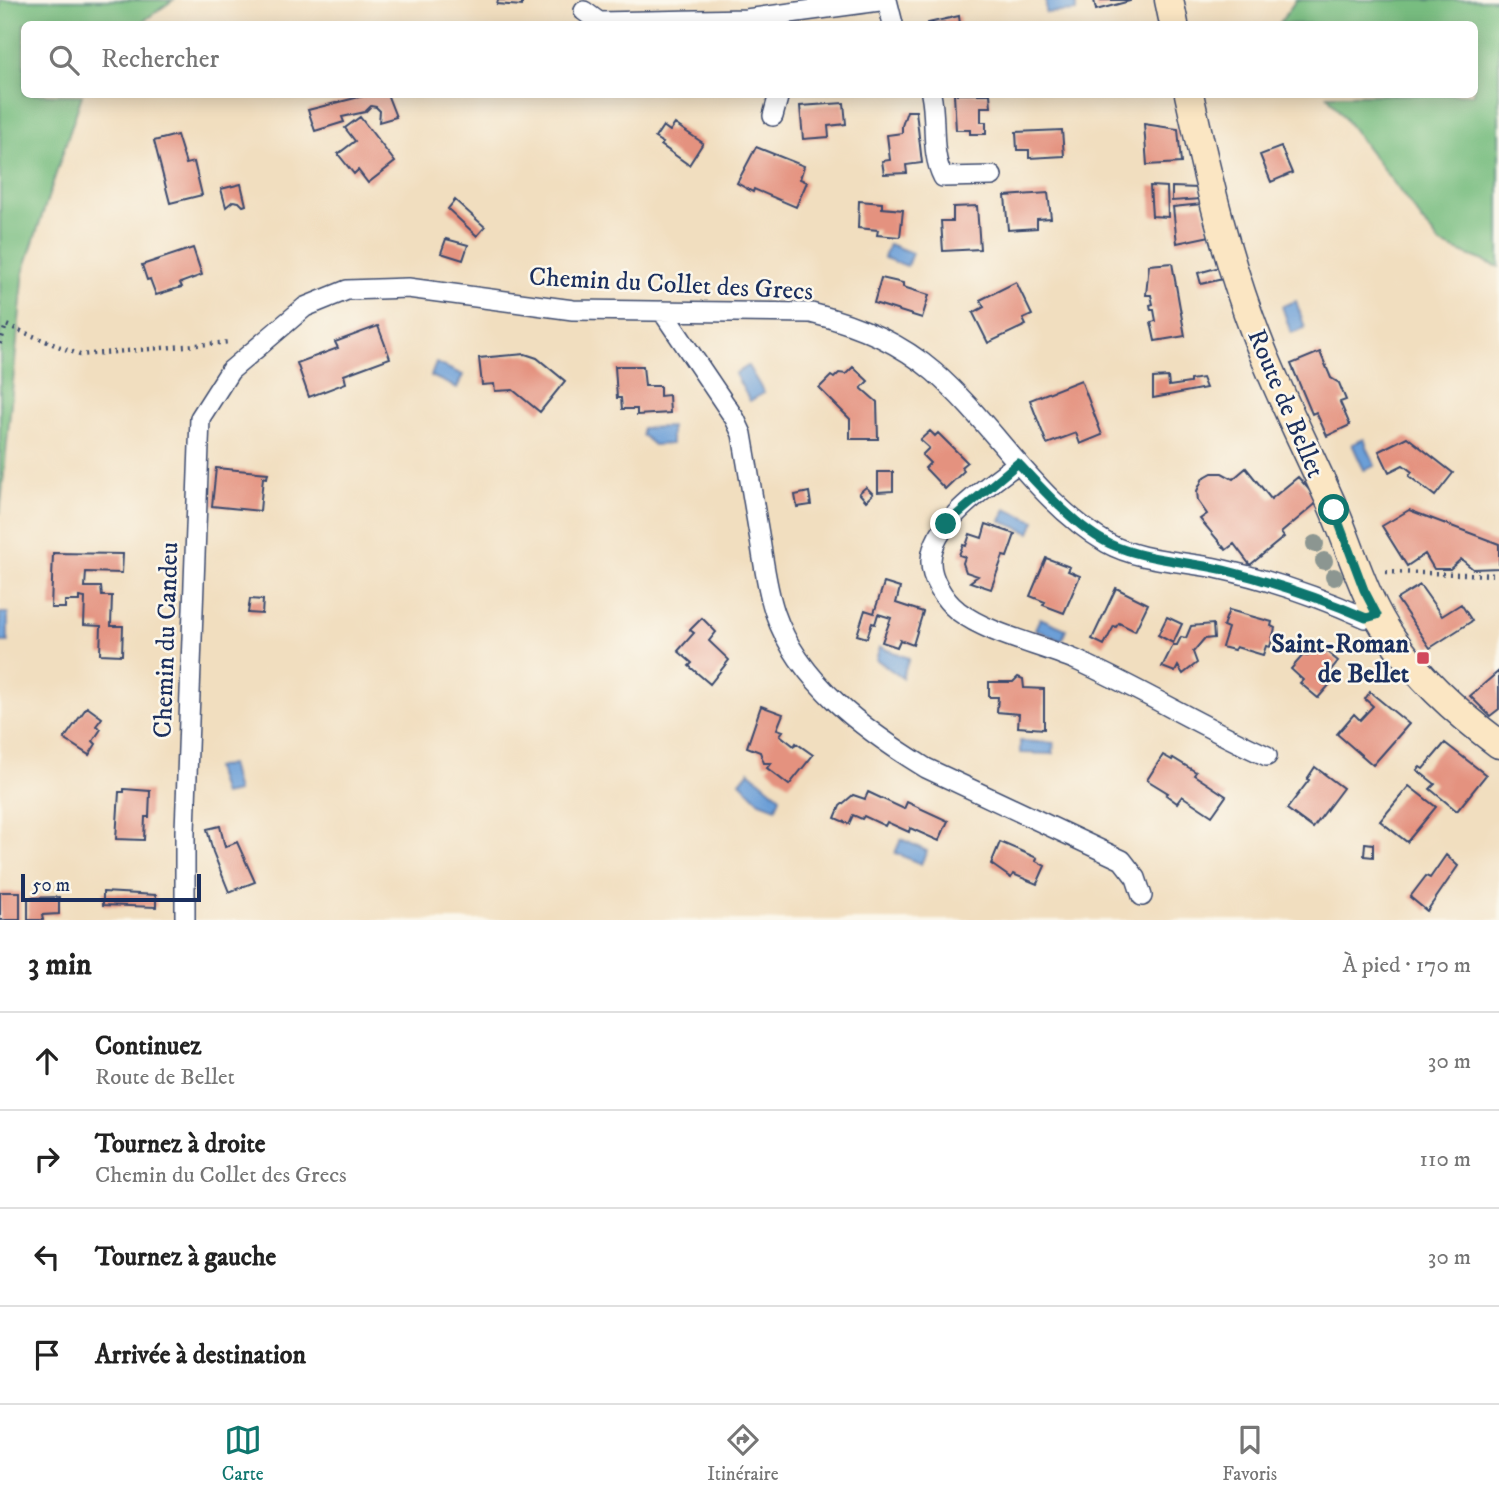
<!DOCTYPE html>
<html lang="fr">
<head>
<meta charset="utf-8">
<style>
  body { margin:0; font-family:"IM FELL DW Pica",serif; background:#f6f6f6; color:#222 }
  .scale { position:absolute; left:21px; bottom:18px; width:180px; box-sizing:border-box; padding-left:7px; border:4px solid #1b2f5e; border-top:0; font-size:19px; line-height:24px; white-space:nowrap; color:#1b2f5e; -webkit-text-stroke:5px #fbf7ec; paint-order:stroke }
  .stop { position:absolute; width:21px; height:21px; margin:-16px; border:5px solid #0f766e; border-radius:50%; background:#fff }
  .stop.end { background:#0f766e; border-color:#fff; box-shadow:0 2px 7px #0008 }
  .list { margin:0; padding:0; list-style:none }
  h2 { display:flex; justify-content:space-between; align-items:center; height:91px; margin:0; padding:0 28px; font-size:30px }
  h2 small { font-size:23px; font-weight:400; color:#767676 }
  .list li { display:grid; grid-template-columns:46px 1fr auto; gap:21px; align-items:center; box-sizing:border-box; height:98px; padding:0 28px; border-top:2px solid #e0e0e0 }
  .list b { display:block; font-size:26px; white-space:nowrap }
  .list p { margin:0; font-size:23px; white-space:nowrap; color:#767676 }
  .list em { font-size:23px; font-style:normal; color:#767676 }
  .icon { flex:none; width:38px; height:38px; fill:none; stroke:currentColor; stroke-width:2; stroke-linecap:round; stroke-linejoin:round }
  .map { position:relative; flex:none; width:1499px; height:920px; overflow:hidden }
  .search { position:absolute; background:#fff; box-shadow:0 4px 18px #0003; left:21px; right:21px; top:21px; height:77px; display:flex; align-items:center; gap:18px; box-sizing:border-box; padding:0 24px; border-radius:10px; color:#767676; font-size:26px }
  .sheet { height:483px; background:#fff }
  nav { display:flex; justify-content:space-around; align-items:center; box-sizing:border-box; height:98px; border-top:2px solid #e0e0e0; background:#fff; font-size:19px; color:#767676 }
  nav a { display:grid; justify-items:center; gap:4px }
  nav .on { color:#0f766e }
  .map>svg:first-child { display:block }
  .forest { fill:#78bd80; stroke:#4a766f; stroke-width:2 }
  .water { fill:#6c9fd7; stroke:#44679a; stroke-width:2 }
  .building { fill:#e4927f }
  .lines { fill:none; stroke-linecap:round; stroke-linejoin:round }
  .minor-casing { stroke:#3b496d; stroke-width:22 }
  .secondary-casing { stroke:#3b496d; stroke-width:31 }
  .path { stroke:#3b496d; stroke-width:4.5; stroke-dasharray:2 5; stroke-linecap:butt }
  .minor { stroke:#fff; stroke-width:19 }
  .secondary { stroke:#fbe6c3; stroke-width:28 }
  .tree { fill:#8c9691 }
  .route { stroke:#0f766e; stroke-width:9 }
  .poi-dot { fill:#d1495b; stroke:#fbf7ec; stroke-width:2.5 }
  .labels { text-anchor:middle; stroke-width:5; stroke-linejoin:round; paint-order:stroke }
  .street-label { font-size:26px; fill:#1b2f5e; stroke:#fbf7ec }
  .poi-label { font-size:26px; font-weight:bold; fill:#1b2f5e; stroke:#fbf7ec; text-anchor:end }
</style>
</head>
<body>
<div class="map">
<svg width="1499" height="920" viewBox="0 0 1499 920">
  <rect width="100%" height="100%" fill="#fbf7ec"/>
  <filter id="ink" filterUnits="userSpaceOnUse"><feTurbulence type="fractalNoise" baseFrequency=".0143" numOctaves="2"/><feDisplacementMap in="SourceGraphic" scale="14" xChannelSelector="R" yChannelSelector="G"/><feConvolveMatrix kernelMatrix="1 2 1 2 8 2 1 2 1" color-interpolation-filters="sRGB"/></filter>
  <filter id="wash" filterUnits="userSpaceOnUse"><feTurbulence type="fractalNoise" baseFrequency=".00686" numOctaves="4" result="noise"/><feDisplacementMap in="SourceGraphic" scale="28" xChannelSelector="R" yChannelSelector="G"/><feGaussianBlur stdDeviation="1.57" result="paint"/><feColorMatrix in="noise" values="0 0 0 0 0 0 0 0 0 0 0 0 0 0 0 0 0 1.4 0 .05"/><feComposite in="paint" operator="in"/></filter>
  <g filter="url(#wash)">
    <rect width="100%" height="100%" fill="#f1debf"/>
    <path class="forest" d="M 0,0 L 173,0 L 139,24 L 24,24 L 24,94 L 82,95 L 24,270 L 0,514 Z
      M 1296,0 L 1499,0 L 1499,267 L 1440,244 L 1327,95 L 1474,94 L 1474,24 L 1279,24 Z"/>
    <path class="water" d="M 1046,0 L 1076,0 L 1076,11 L 1046,13 Z
      M 889,244 L 912,253 L 907,266 L 884,258 Z
      M 1296,301 L 1305,328 L 1291,333 L 1282,306 Z
      M 436,363 L 463,375 L 457,388 L 431,376 Z
      M 748,366 L 764,393 L 750,401 L 735,374 Z
      M 671,427 L 671,444 L 654,445 L 642,435 L 642,428 Z
      M 1364,439 L 1375,466 L 1364,470 L 1352,444 Z
      M 1006,509 L 1035,521 L 1030,533 L 1001,521 Z
      M 0,613 L 8,613 L 8,642 L 0,642 Z
      M 1040,618 L 1066,629 L 1062,641 L 1035,629 Z
      M 880,647 L 909,658 L 902,678 L 876,659 Z
      M 1020,741 L 1054,743 L 1053,754 L 1020,753 Z
      M 230,764 L 237,792 L 223,795 L 215,768 Z
      M 749,771 L 780,797 L 776,808 L 760,802 L 740,782 Z
      M 901,839 L 927,851 L 921,864 L 895,853 Z"/>
    <g id="blocks">
      <path class="building" d="M 498,0 L 522,0 L 522,6 L 497,4 Z
        M 1094,0 L 1130,0 L 1130,1 L 1096,10 Z
        M 959,16 L 960,24 L 928,24 L 928,23 Z
        M 371,94 L 387,94 L 396,117 L 379,122 L 380,111 L 376,107 L 371,106 L 365,112 L 342,117 L 344,122 L 315,131 L 308,110 Z
        M 954,94 L 990,94 L 991,107 L 981,107 L 981,122 L 986,122 L 986,134 L 970,134 L 970,130 L 956,130 Z
        M 844,103 L 846,124 L 828,126 L 829,137 L 803,139 L 800,106 Z
        M 907,111 L 916,111 L 922,163 L 906,165 L 907,173 L 884,174 L 882,161 L 890,160 L 887,135 L 902,133 L 902,126 Z
        M 360,117 L 395,162 L 368,183 L 358,170 L 354,174 L 338,154 L 355,141 L 345,128 Z
        M 675,124 L 703,143 L 689,165 L 661,145 L 663,143 L 655,138 L 663,126 L 670,131 Z
        M 1144,124 L 1178,129 L 1181,163 L 1147,165 Z
        M 1062,130 L 1064,156 L 1029,158 L 1029,150 L 1017,150 L 1016,132 Z
        M 177,135 L 186,164 L 194,162 L 202,195 L 170,203 L 154,141 Z
        M 756,147 L 804,166 L 800,179 L 807,182 L 796,207 L 754,189 L 753,192 L 737,183 Z
        M 1281,147 L 1292,173 L 1271,182 L 1260,155 Z
        M 241,184 L 246,205 L 243,206 L 239,202 L 233,201 L 226,207 L 221,189 Z
        M 1150,186 L 1167,187 L 1168,217 L 1152,216 Z
        M 1172,187 L 1199,188 L 1201,199 L 1172,201 Z
        M 1048,193 L 1051,218 L 1037,219 L 1037,228 L 1008,230 L 1005,196 Z
        M 455,200 L 485,227 L 477,236 L 448,209 Z
        M 859,201 L 882,203 L 882,208 L 903,210 L 900,237 L 877,235 L 878,230 L 858,228 Z
        M 1202,204 L 1210,236 L 1177,243 L 1173,207 Z
        M 977,206 L 980,249 L 943,251 L 941,221 L 953,221 L 953,207 Z
        M 446,239 L 468,245 L 463,260 L 441,253 Z
        M 193,248 L 202,275 L 180,283 L 182,287 L 156,295 L 150,279 L 147,280 L 142,265 Z
        M 1172,263 L 1185,336 L 1155,341 L 1151,322 L 1156,321 L 1154,310 L 1151,310 L 1150,305 L 1153,304 L 1151,295 L 1146,295 L 1149,265 Z
        M 1220,267 L 1223,279 L 1201,284 L 1198,273 Z
        M 881,278 L 903,283 L 903,287 L 929,295 L 922,318 L 874,303 Z
        M 1016,282 L 1032,315 L 1023,319 L 1026,325 L 988,343 L 973,313 L 984,307 L 980,300 Z
        M 378,326 L 390,358 L 344,375 L 346,383 L 309,397 L 297,363 L 338,348 L 335,342 Z
        M 1320,352 L 1331,378 L 1339,383 L 1346,400 L 1340,402 L 1350,425 L 1327,436 L 1316,412 L 1312,414 L 1291,364 Z
        M 525,354 L 537,358 L 565,381 L 540,412 L 513,390 L 495,391 L 494,384 L 482,385 L 479,358 Z
        M 615,366 L 643,366 L 645,386 L 660,386 L 660,396 L 669,395 L 670,413 L 637,415 L 637,409 L 622,409 L 621,398 L 617,398 Z
        M 853,367 L 868,381 L 861,388 L 877,402 L 878,439 L 850,439 L 850,419 L 819,388 L 831,376 L 834,378 L 839,373 L 846,374 Z
        M 1168,377 L 1169,386 L 1190,383 L 1190,380 L 1202,378 L 1206,388 L 1153,398 L 1153,378 Z
        M 1081,380 L 1102,435 L 1080,444 L 1076,433 L 1047,444 L 1030,400 Z
        M 930,431 L 935,436 L 938,433 L 967,462 L 961,467 L 964,471 L 945,489 L 925,468 L 930,463 L 922,455 L 929,448 L 920,440 Z
        M 1407,437 L 1453,473 L 1435,496 L 1409,476 L 1412,472 L 1403,465 L 1389,472 L 1379,451 Z
        M 216,468 L 268,473 L 267,478 L 263,477 L 260,511 L 212,506 Z
        M 1246,468 L 1271,499 L 1298,477 L 1319,501 L 1281,533 L 1284,537 L 1250,565 L 1234,544 L 1226,550 L 1200,519 L 1207,514 L 1198,501 L 1197,491 L 1203,478 L 1212,473 L 1222,473 L 1233,479 Z
        M 878,472 L 893,472 L 893,491 L 878,492 Z
        M 866,487 L 873,494 L 866,501 L 859,493 Z
        M 809,492 L 811,505 L 797,507 L 795,495 Z
        M 1409,510 L 1499,544 L 1499,568 L 1473,569 L 1461,559 L 1450,569 L 1434,569 L 1425,554 L 1407,566 L 1382,526 Z
        M 986,524 L 1015,534 L 1007,557 L 1003,556 L 991,589 L 970,582 L 978,576 L 966,572 L 963,563 L 965,557 L 959,555 L 963,545 L 966,546 L 970,534 L 982,538 Z
        M 53,553 L 123,554 L 122,573 L 86,572 L 85,587 L 101,587 L 102,596 L 112,596 L 111,626 L 123,626 L 122,655 L 100,654 L 101,626 L 84,625 L 85,598 L 79,597 L 79,601 L 65,601 L 65,608 L 51,608 Z
        M 1046,558 L 1070,567 L 1068,571 L 1080,576 L 1064,613 L 1043,605 L 1045,602 L 1030,596 Z
        M 884,583 L 900,588 L 896,603 L 923,612 L 913,645 L 900,640 L 897,647 L 882,642 L 891,618 L 878,614 L 875,624 L 872,623 L 867,638 L 857,635 L 865,610 L 874,613 Z
        M 1420,585 L 1442,616 L 1461,604 L 1472,621 L 1430,648 L 1397,599 Z
        M 1116,588 L 1148,604 L 1135,631 L 1119,623 L 1116,627 L 1114,626 L 1104,645 L 1092,639 Z
        M 250,599 L 263,600 L 262,614 L 248,613 Z
        M 1229,610 L 1272,622 L 1271,626 L 1275,628 L 1270,647 L 1266,646 L 1263,655 L 1236,647 L 1234,650 L 1222,647 L 1228,628 L 1223,626 Z
        M 1167,617 L 1182,624 L 1173,643 L 1158,635 Z
        M 702,618 L 716,632 L 709,641 L 729,660 L 710,684 L 689,666 L 692,663 L 678,651 L 694,633 L 690,630 Z
        M 1213,624 L 1214,638 L 1204,639 L 1193,652 L 1197,663 L 1183,674 L 1178,666 L 1175,672 L 1162,667 L 1173,645 L 1177,645 L 1181,637 L 1186,638 L 1191,626 Z
        M 1317,644 L 1338,661 L 1331,670 L 1337,676 L 1318,698 L 1300,683 L 1303,680 L 1291,669 L 1304,654 L 1307,656 Z
        M 1499,671 L 1499,709 L 1490,716 L 1470,696 Z
        M 1018,677 L 1023,679 L 1024,688 L 1044,689 L 1044,729 L 1018,727 L 1019,714 L 997,712 L 998,697 L 989,697 L 989,682 L 1013,682 Z
        M 1370,692 L 1409,724 L 1373,765 L 1337,734 L 1354,714 L 1360,720 L 1373,706 L 1365,699 Z
        M 761,706 L 783,714 L 777,729 L 783,731 L 780,735 L 794,746 L 796,743 L 813,755 L 789,785 L 767,768 L 771,763 L 764,763 L 760,752 L 747,747 Z
        M 87,707 L 102,718 L 96,726 L 101,729 L 93,741 L 96,744 L 89,755 L 64,739 Z
        M 1445,743 L 1486,775 L 1457,811 L 1430,789 L 1435,784 L 1417,770 L 1420,767 L 1423,769 Z
        M 1163,755 L 1172,760 L 1173,758 L 1196,772 L 1194,775 L 1226,796 L 1212,816 L 1182,796 L 1177,803 L 1166,795 L 1168,793 L 1147,780 Z
        M 1315,767 L 1343,788 L 1313,828 L 1287,809 L 1309,780 L 1307,779 Z
        M 1409,786 L 1436,807 L 1407,842 L 1380,821 Z
        M 124,789 L 150,791 L 149,817 L 145,817 L 144,840 L 116,839 L 119,792 L 124,792 Z
        M 868,792 L 904,809 L 907,802 L 948,821 L 939,841 L 910,828 L 909,832 L 887,822 L 885,826 L 864,816 L 862,819 L 853,815 L 849,824 L 835,818 L 840,806 L 853,795 L 865,799 Z
        M 220,826 L 225,847 L 237,842 L 255,882 L 229,892 L 213,852 L 207,829 Z
        M 1000,842 L 1037,858 L 1036,861 L 1045,866 L 1037,884 L 1013,874 L 1011,878 L 991,864 Z
        M 1365,843 L 1373,844 L 1373,857 L 1364,856 Z
        M 1446,855 L 1458,866 L 1427,911 L 1410,897 L 1426,876 L 1430,878 Z
        M 0,892 L 20,892 L 20,920 L 0,920 Z
        M 103,892 L 156,895 L 156,907 L 103,905 Z
        M 59,897 L 59,914 L 42,915 L 43,920 L 28,920 L 28,898 Z"/>
    </g>
  </g>
  <g filter="url(#ink)">
    <use href="#blocks" fill-opacity="0" stroke="#3b496d" stroke-width="2"/>
    <g class="lines">
      <g class="minor-casing">
        <path id="minor" d="M 887,0 L 893,24
          M 584,11 L 599,22 L 746,19 L 887,0
          M 931,94 C 937,122 930,152 943,177 L 992,176
          M 773,116 L 779,94
          M 662,311 L 735,419 L 742,434 C 748,469 754,505 760,540 C 764,564 767,590 775,613 C 799,683 866,731 926,768 L 1122,860 L 1136,878 L 1142,896
          M 1018,463 C 990,485 933,521 931,560 C 930,578 944,600 958,611 C 990,635 1039,644 1076,660 C 1141,689 1202,727 1267,756
          M 185,920 L 185,831 L 200,418 L 230,371 L 305,307 L 347,290 L 408,288 L 573,310 L 811,313 C 856,324 898,341 934,372 C 995,425 1036,501 1107,543 C 1139,561 1184,561 1220,569 C 1271,580 1319,597 1366,618 L 1377,615"/>
      </g>
      <g class="secondary-casing">
        <path id="secondary" d="M 1169,0 L 1174,24
          M 1189,94 C 1207,176 1226,257 1256,335 C 1278,393 1307,449 1332,505 C 1352,551 1364,599 1393,640 C 1421,681 1460,715 1499,744"/>
      </g>
      <path class="path" d="M 0,344 L 6,325 L 80,355 L 231,342
        M 1386,572 L 1499,575"/>
      <use href="#minor" class="minor"/>
      <use href="#secondary" class="secondary"/>
    </g>
    <g class="tree">
      <circle cx="1315" cy="544" r="9"/>
      <circle cx="1324" cy="561" r="9"/>
      <circle cx="1334" cy="577" r="9"/>
    </g>
  </g>
  <g class="lines" filter="url(#ink)">
    <path class="route" d="M 946,524 L 1018,463 C 1042,489 1078,529 1110,544 C 1145,560 1187,561 1224,570 C 1273,582 1320,598 1366,618 L 1377,615 L 1364,590 L 1334,510"/>
  </g>
  <rect class="poi-dot" x="1416" y="651" width="14" height="14" rx="3.5"/>
  <g class="labels">
    <g class="street-label">
      <text transform="translate(671 283) rotate(3)" y="9">Chemin du Collet des Grecs</text>
      <text transform="translate(1287 403) rotate(67)" y="9">Route de Bellet</text>
      <text transform="translate(165 640) rotate(-88)" y="9">Chemin du Candeu</text>
    </g>
    <g class="poi-label">
      <text x="1409" y="652">Saint-Roman<tspan x="1409" dy="30">de Bellet</tspan></text>
    </g>
  </g>
</svg>
<div class="scale">50 m</div>
<div class="stop" style="left:1334px;top:510px"></div>
<div class="stop end" style="left:946px;top:524px"></div>
<div class="search"><svg class="icon" aria-label="search" viewBox="0 0 24 24"><circle cx="10" cy="10" r="6"/><path d="M15 15l6 6"/></svg>Rechercher</div>
</div>
<section class="sheet">
<h2>3 min<small>À pied · 170 m</small></h2>
<ul class="list">
<li><svg class="icon" aria-label="ahead" viewBox="0 0 24 24"><path d="M12 20V5M6 11l6-6 6 6"/></svg><div><b>Continuez</b><p>Route de Bellet</p></div><em>30 m</em></li>
<li><svg class="icon" aria-label="right" viewBox="0 0 24 24"><path d="M7 20v-9h11M14 6l5 5-5 5"/></svg><div><b>Tournez à droite</b><p>Chemin du Collet des Grecs</p></div><em>110 m</em></li>
<li><svg class="icon" aria-label="left" viewBox="0 0 24 24"><path d="M17 20v-9H6M10 6l-5 5 5 5"/></svg><div><b>Tournez à gauche</b></div><em>30 m</em></li>
<li><svg class="icon" aria-label="arrive" viewBox="0 0 24 24"><path d="M6 21V4h12l-3 4 3 4H6"/></svg><div><b>Arrivée à destination</b></div></li>
</ul>
</section>
<nav>
<a class="on"><svg class="icon" aria-label="map" viewBox="0 0 24 24"><path d="M3 6l6-2 6 2 6-2v14l-6 2-6-2-6 2zM9 4v14M15 6v14"/></svg>Carte</a>
<a><svg class="icon" aria-label="directions" viewBox="0 0 24 24"><path d="M12 3l9 9-9 9-9-9zM9 14v-3h6M13 9l2 2-2 2"/></svg>Itinéraire</a>
<a><svg class="icon" aria-label="saved" viewBox="0 0 24 24"><path d="M7 4h10v16l-5-4-5 4z"/></svg>Favoris</a>
</nav>
</body>
</html>
